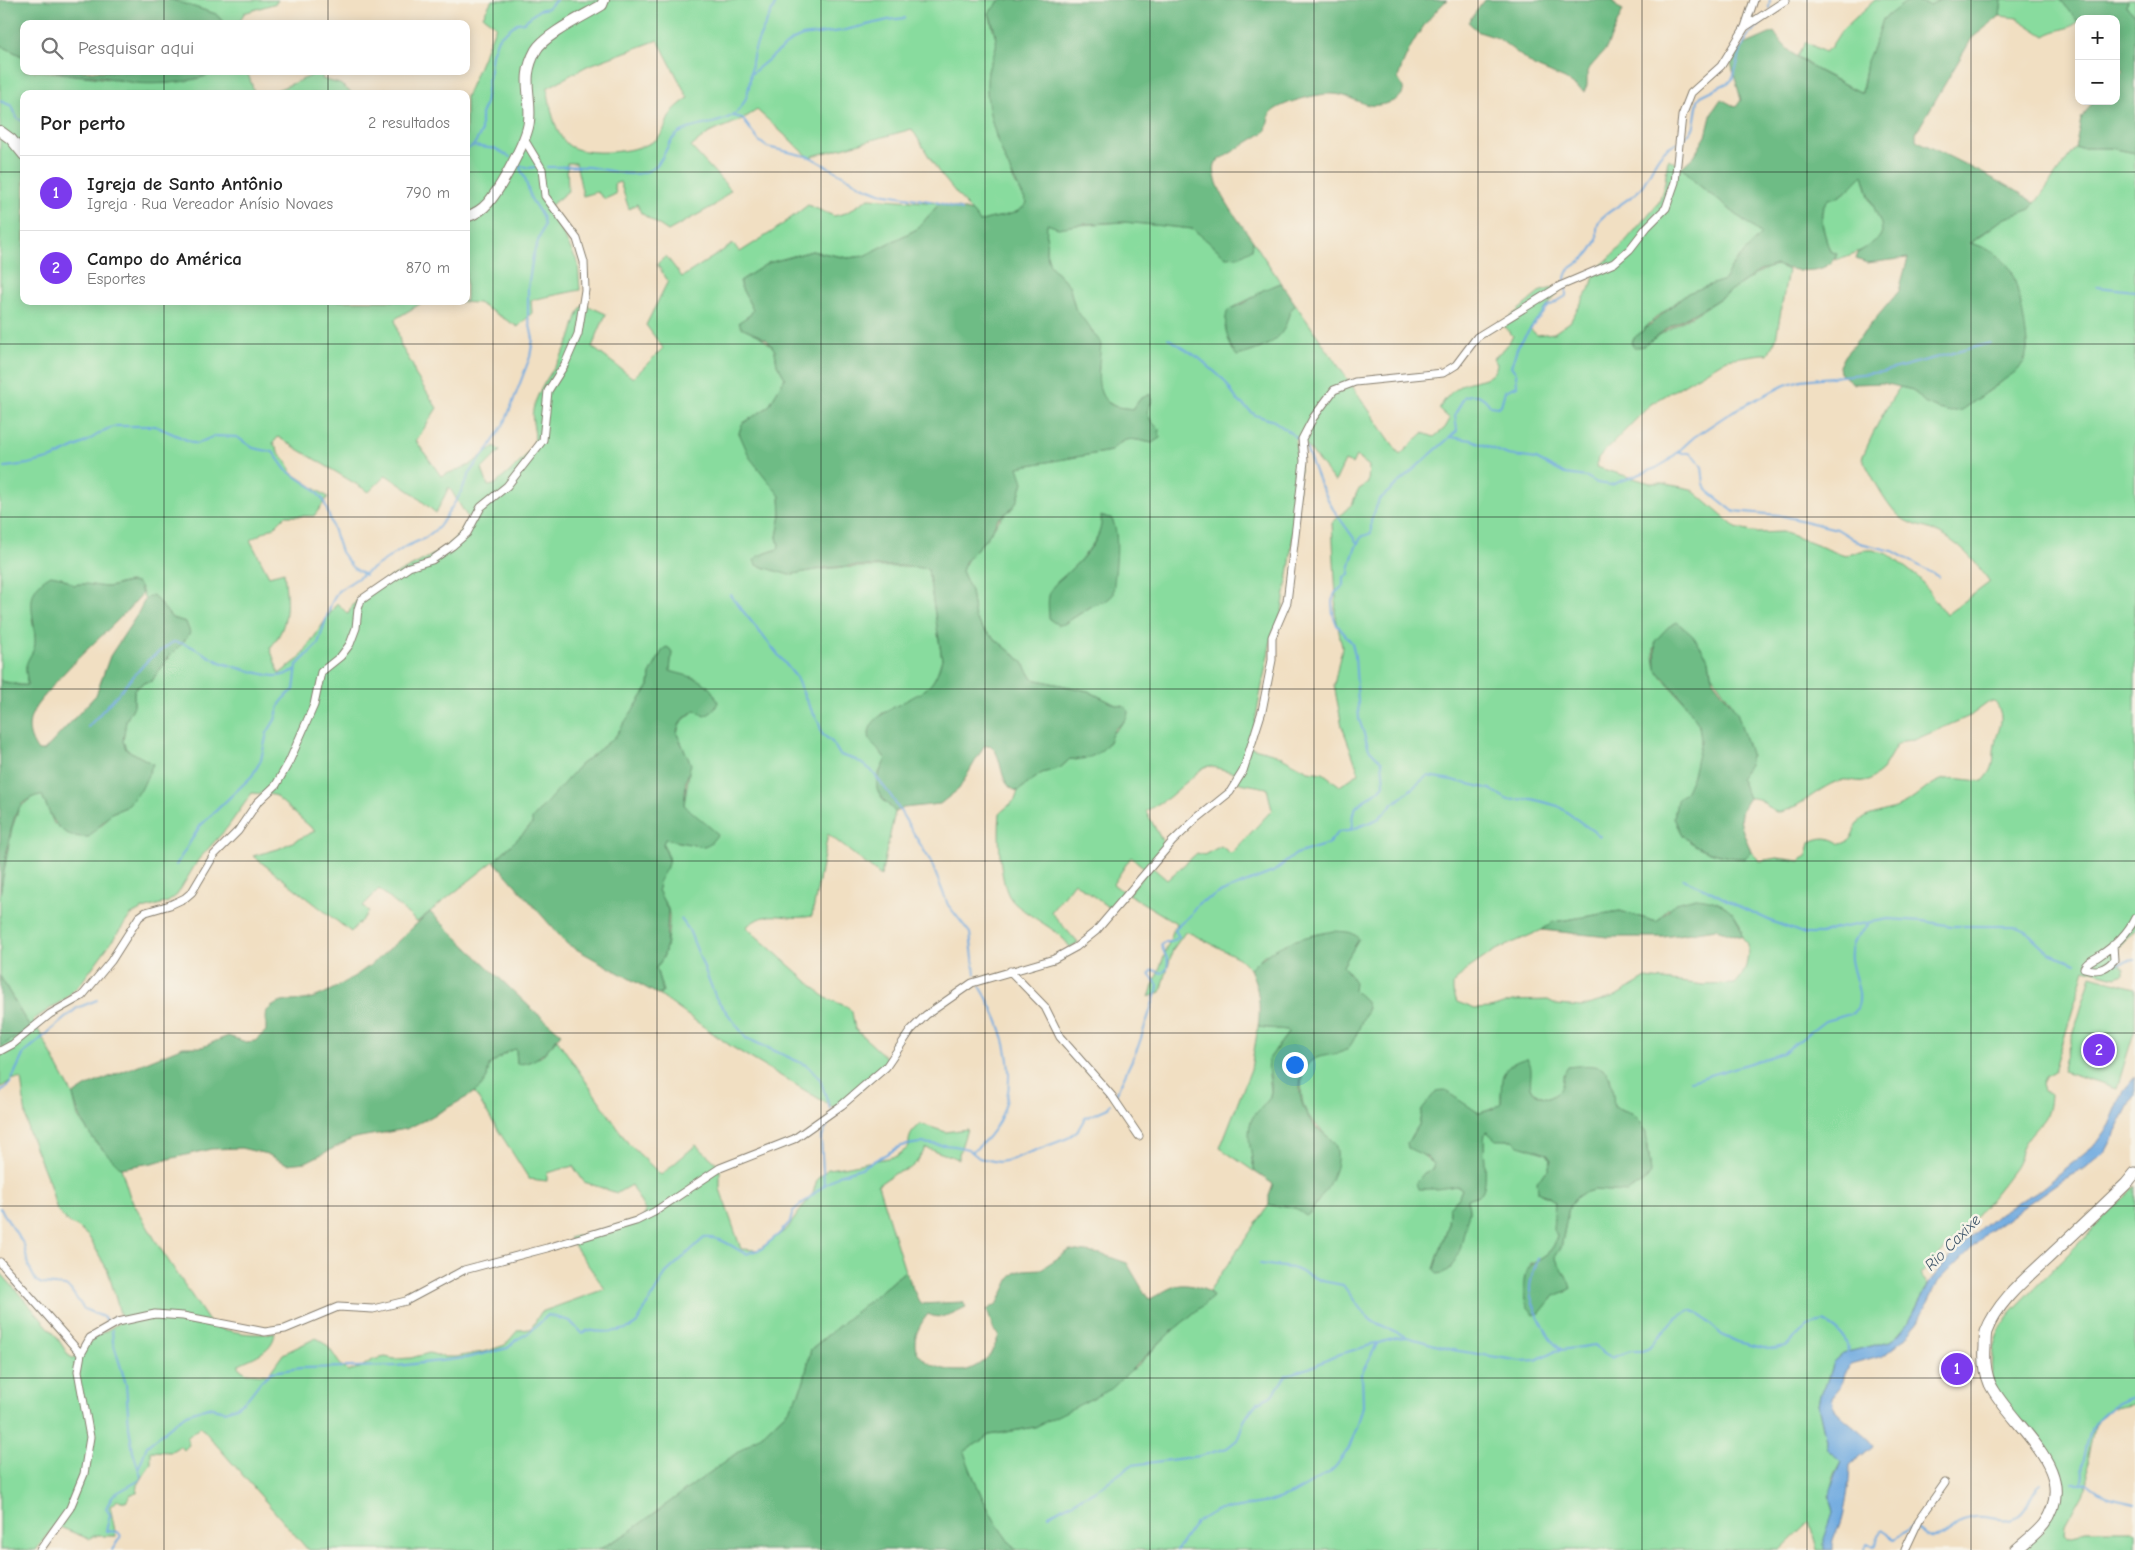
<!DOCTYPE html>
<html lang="pt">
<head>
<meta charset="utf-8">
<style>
  body { margin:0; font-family:"Comic Neue",sans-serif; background:#f2f2f2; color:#222 }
  .controls { position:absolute; right:15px; top:15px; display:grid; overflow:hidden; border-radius:10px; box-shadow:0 2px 12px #0003 }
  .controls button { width:45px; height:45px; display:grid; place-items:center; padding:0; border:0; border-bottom:1px solid #e0e0e0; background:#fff; color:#222; font:25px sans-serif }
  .you { position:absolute; left:1294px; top:1064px; width:18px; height:18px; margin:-12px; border:4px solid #fff; border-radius:50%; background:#1a73e8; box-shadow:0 0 0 8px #1a73e833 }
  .badge { display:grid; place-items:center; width:32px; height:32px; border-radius:50%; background:#7c3aed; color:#fff; font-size:16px; font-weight:700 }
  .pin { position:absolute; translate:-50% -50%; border:2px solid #fff; box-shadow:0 1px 5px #0006 }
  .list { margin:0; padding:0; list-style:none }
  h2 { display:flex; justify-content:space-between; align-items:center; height:65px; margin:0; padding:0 20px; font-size:21px }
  h2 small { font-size:16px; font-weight:400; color:#767676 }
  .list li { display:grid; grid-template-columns:32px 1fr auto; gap:15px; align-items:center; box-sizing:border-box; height:75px; padding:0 20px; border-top:1px solid #e0e0e0 }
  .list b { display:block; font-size:19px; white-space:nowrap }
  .list p { margin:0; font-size:16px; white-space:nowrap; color:#767676 }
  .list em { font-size:16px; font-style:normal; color:#767676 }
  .icon { flex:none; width:28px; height:28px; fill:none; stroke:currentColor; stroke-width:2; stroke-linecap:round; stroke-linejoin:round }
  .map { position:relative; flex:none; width:2135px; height:1550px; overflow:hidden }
  .search { position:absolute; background:#fff; box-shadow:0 2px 12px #0003; left:20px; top:20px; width:450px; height:55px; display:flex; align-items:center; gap:12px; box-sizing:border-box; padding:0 18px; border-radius:10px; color:#767676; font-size:19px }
  .panel { position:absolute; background:#fff; box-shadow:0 2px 12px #0003; left:20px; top:90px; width:450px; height:215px; border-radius:10px }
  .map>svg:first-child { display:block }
  .green { fill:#88dc9e; stroke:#527c5d; fill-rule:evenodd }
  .forest { fill:#6ebc85; stroke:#456c50 }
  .water { fill:#70aae0; stroke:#46637e }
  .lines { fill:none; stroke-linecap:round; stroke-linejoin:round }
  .stream { stroke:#70aae0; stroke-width:2 }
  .street-casing { stroke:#867e6f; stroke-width:9 }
  .secondary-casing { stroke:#867e6f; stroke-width:12 }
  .primary-casing { stroke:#867e6f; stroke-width:13 }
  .street { stroke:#fff; stroke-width:7 }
  .secondary { stroke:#fff; stroke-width:10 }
  .primary { stroke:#fff; stroke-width:11 }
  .grid { fill:none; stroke:#1c1c1c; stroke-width:1; stroke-opacity:0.55 }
  .labels { text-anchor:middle; stroke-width:5; stroke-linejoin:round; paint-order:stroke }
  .water-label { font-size:16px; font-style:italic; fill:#3e556a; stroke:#f7f3e8 }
</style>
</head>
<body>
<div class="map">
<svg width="2135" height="1550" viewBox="0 0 2135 1550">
  <rect width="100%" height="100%" fill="#f7f3e8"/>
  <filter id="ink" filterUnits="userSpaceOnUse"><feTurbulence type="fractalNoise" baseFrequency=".02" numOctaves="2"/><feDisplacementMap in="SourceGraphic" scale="10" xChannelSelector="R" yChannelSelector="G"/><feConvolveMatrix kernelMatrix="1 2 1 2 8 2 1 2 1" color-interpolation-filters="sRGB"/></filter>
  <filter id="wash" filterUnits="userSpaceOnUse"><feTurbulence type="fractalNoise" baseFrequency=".0096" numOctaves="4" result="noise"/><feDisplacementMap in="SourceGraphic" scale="20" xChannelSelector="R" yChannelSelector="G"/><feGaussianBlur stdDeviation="1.12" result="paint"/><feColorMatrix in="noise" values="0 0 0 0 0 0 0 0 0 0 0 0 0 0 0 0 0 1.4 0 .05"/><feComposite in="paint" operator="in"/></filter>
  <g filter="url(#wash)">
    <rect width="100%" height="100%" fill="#f1dfc2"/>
    <path class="green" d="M 172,0 L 278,0 L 276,3 L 244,13 L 239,24 L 225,24 L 216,14 Z
      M 492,0 L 1000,0 L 989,13 L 997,44 L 988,71 L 996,137 L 1014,181 L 1027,203 C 1016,218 996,215 980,222 L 938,171 L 912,129 L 809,157 L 757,110 L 741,120 L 709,133 L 691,147 L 731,190 L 715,205 L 668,231 L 641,213 L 637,204 L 629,209 L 620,182 L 614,184 L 616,194 L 605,199 L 597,192 L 583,196 L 576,163 L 567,163 L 568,191 L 549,207 L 578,263 L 580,290 L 531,300 L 532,313 L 518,327 L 478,303 L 443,301 L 466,301 L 466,97 L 496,26 L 483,16 ZM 658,40 L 688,98 C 682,103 674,108 671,114 C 666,121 665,131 659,137 C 645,153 582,158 567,144 C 553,131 551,106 547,88 L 587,66 Z
      M 1875,0 L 1940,0 L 1930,5 L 1915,1 L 1883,19 C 1876,46 1864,64 1862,93 L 1815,69 L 1797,56 L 1806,42 L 1824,52 L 1830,48 L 1841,31 Z
      M 2002,0 L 2061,0 L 2078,22 C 2068,30 2056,29 2045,36 L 2017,18 L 2000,16 Z
      M 2127,0 L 2135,0 L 2135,14 L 2126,7 Z
      M 0,45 L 24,57 L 24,71 C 70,71 115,83 161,83 C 179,84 200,75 217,71 C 226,69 238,71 247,71 L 255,94 L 24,94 L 24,301 L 425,301 L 395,319 L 401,346 L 413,366 L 415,374 L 437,408 L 416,441 L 441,476 L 470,465 L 495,446 L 500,451 L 482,469 L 488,486 L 494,485 C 507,474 523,462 532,447 C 539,436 530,422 533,410 C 537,388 561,361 570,339 C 575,326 575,315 584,304 L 606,314 L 592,347 L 633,378 L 663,348 L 646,325 L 668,281 L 657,264 L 666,256 L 682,277 L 733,244 L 740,252 L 775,230 L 808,205 L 834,216 L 846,213 L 869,198 L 940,203 L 917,229 L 864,256 L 848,258 L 812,251 L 768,263 L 740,281 L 740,285 L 753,310 L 750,315 L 745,318 L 758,335 L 772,346 L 775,351 L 777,364 L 785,378 L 768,407 L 742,424 L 739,433 L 780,496 L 781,515 L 777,537 L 779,545 L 778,549 L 758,556 L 789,575 C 821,568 841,567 874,567 C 893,567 910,566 928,569 L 942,659 L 938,673 L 932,683 L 921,694 L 881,714 L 876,747 L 886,759 L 878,775 L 882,799 L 895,812 L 881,876 L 828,834 L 812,916 C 784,922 771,906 746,927 L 826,998 L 848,1007 L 852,1012 L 855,1029 L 890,1061 L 838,1110 L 732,1047 L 659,995 L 663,992 L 656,968 C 659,964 662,960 664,955 C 667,947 671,916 668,909 C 665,901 658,896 658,887 C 658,869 676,866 663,844 L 665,839 L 704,847 L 684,805 L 689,773 L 685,751 L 677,734 L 680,723 L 695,710 L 676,673 L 669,671 L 672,652 L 650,674 L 649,686 L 615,737 L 579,766 L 532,825 L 494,861 L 417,922 L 379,889 L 363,906 L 369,912 L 351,932 L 253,856 L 278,849 L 315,831 L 274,795 L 252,793 L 227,828 L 198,860 L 177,895 L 168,902 L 143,909 L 131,915 L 81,983 L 66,998 L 33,1020 L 73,1095 L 78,1117 L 97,1144 L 121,1168 L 130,1197 L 160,1248 L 212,1326 C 232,1332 254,1337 275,1332 C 274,1351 253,1357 239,1364 L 239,1368 L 246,1373 L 268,1375 L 283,1354 L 316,1338 C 332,1344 334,1361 347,1371 L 360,1368 L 372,1360 L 385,1357 L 395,1359 L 411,1358 L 429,1353 L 444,1357 L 456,1357 L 488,1351 L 505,1345 L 518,1330 L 531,1329 L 541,1312 L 605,1289 L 569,1238 L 642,1219 L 646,1212 L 631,1185 L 617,1193 L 584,1182 L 573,1166 L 547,1173 L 547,1181 L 529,1179 L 474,1092 L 487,1078 L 489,1065 L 509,1051 L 516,1048 L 517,1064 L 541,1057 L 557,1039 L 628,1143 L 661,1175 L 696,1145 L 720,1166 L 720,1189 L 741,1249 L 758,1250 L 787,1229 L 813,1193 L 817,1179 L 828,1169 L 849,1166 L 897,1156 L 909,1147 C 908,1136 912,1131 921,1124 L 946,1132 L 967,1129 L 959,1154 L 959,1159 L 926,1148 L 916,1163 L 909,1169 L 895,1173 L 878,1185 L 905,1271 L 811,1349 L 804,1381 L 797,1397 L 788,1410 L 764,1433 L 626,1534 L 598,1550 L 308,1550 L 200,1426 L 187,1438 L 189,1445 L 184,1450 L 180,1446 L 170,1452 L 151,1451 L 151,1463 L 138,1485 L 137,1493 L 131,1494 L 126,1502 L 118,1500 L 110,1506 L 116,1536 L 93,1536 L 89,1539 L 55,1525 L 36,1550 L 0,1550 L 0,1272 L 56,1336 L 69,1356 L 73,1358 L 97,1336 L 119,1323 L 121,1317 L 108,1271 L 89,1237 L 77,1227 L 66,1221 L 57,1210 L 49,1182 L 28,1130 L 21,1079 L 14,1079 L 0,1088 L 0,1047 L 30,1028 L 0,976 L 0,894 L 12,828 L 19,808 L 35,795 L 42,795 L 54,824 L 101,826 L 111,813 L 126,807 L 153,764 L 126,749 L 123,741 L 126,720 L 134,706 L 134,690 L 143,683 L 152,681 L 175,648 L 182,644 L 186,622 L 172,618 L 153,595 L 145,599 C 142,594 142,585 136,583 C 126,580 118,585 109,587 C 97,588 86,582 74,585 L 61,577 L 32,619 L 36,641 L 34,652 L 26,666 L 27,685 C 18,686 12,682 3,682 L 0,679 ZM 278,437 L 369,492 L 386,475 L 411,492 L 436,513 L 449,487 L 468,518 C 464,526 460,534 453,541 C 426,565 360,583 348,614 L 337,603 L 300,658 L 279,674 L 270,648 C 291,624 287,601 284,572 L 269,576 L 250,540 L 274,527 L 285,516 L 314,516 L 328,497 L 292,473 L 287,461 L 280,454 L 273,443 Z
      M 314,71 L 323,71 L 322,79 L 340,84 L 353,94 L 267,94 L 311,76 Z
      M 2075,148 L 2111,148 L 2135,153 L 2135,929 L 2115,951 L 2116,959 L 2124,968 L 2124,974 L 2115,977 L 2085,969 L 2054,1072 L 2045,1077 L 2042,1085 L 2044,1091 L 2050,1093 C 2049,1121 2042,1119 2027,1139 C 2021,1147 2020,1159 2015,1167 C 1987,1206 1954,1241 1920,1275 L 1928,1284 L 1909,1322 L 1897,1336 L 1890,1341 L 1843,1353 L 1833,1362 L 1825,1387 L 1820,1395 L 1818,1405 L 1828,1450 L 1842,1462 L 1833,1479 L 1829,1496 L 1833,1513 L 1824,1550 L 1817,1550 L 1809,1522 L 1780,1550 L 1016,1550 C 991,1524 977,1485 963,1452 L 990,1435 L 1035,1427 L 1135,1368 L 1170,1333 L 1213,1296 L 1209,1291 L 1269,1205 L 1295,1208 L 1310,1213 L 1329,1183 L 1335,1169 L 1335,1144 C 1313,1121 1298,1114 1302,1079 C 1303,1070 1308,1061 1316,1057 C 1326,1053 1342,1055 1349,1046 C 1353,1042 1364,1015 1368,1008 L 1354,990 L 1352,977 L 1343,966 L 1359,939 L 1264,955 L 1250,969 L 1239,958 L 1186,931 L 1173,949 L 1161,992 L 1149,997 L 1176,923 L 1128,894 L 1147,870 L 1131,857 L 1113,884 L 1126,894 L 1112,910 L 1074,882 L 1051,912 L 1078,943 L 1070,947 C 1059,931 1041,923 1026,912 C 1020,908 1012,902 1009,896 C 999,878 998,833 1000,813 L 1015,800 L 1018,791 L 1042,773 L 1060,768 L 1070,759 L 1077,760 L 1109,742 L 1110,736 L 1124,722 L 1123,706 L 1116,705 L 1088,691 L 1033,679 L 1022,661 L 984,630 L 975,618 L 971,591 L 962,571 C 967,556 980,547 989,535 C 999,521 998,519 1013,508 L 1017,467 L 1111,451 C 1126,435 1132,439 1152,443 L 1159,429 L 1151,421 L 1147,412 L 1152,401 L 1140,399 L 1133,409 L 1116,407 L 1103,399 L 1097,382 L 1099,368 L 1093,331 L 1082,320 L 1075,308 L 1069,285 L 1050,265 L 1046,252 L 1046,224 L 1066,226 L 1124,222 L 1193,229 L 1227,257 L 1252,249 L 1253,241 L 1281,283 L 1263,290 L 1254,297 L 1237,305 L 1225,327 L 1233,351 L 1286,323 C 1288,316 1290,309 1296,305 L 1400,455 L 1423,433 L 1434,437 L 1445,428 L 1450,419 L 1439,409 C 1444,400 1450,392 1460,386 C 1472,378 1494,383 1497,364 L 1493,358 L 1505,348 L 1513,336 L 1502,324 L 1541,291 L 1563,286 L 1530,329 L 1537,335 L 1554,333 L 1570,322 L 1591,286 L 1596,270 L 1617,251 L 1659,202 L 1665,182 L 1668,159 L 1682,167 L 1695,182 L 1761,234 L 1733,265 L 1724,280 L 1688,293 L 1652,321 L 1631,342 L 1643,346 C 1667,329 1692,317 1716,301 C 1736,288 1753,273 1776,265 L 1788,270 L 1776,339 L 1768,354 L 1761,354 L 1727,359 L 1651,404 L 1598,458 L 1596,467 L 1650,483 L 1662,483 L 1691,489 L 1736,528 L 1756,533 L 1783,532 L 1845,556 L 1864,550 L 1873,550 L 1888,554 L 1919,578 L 1946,615 L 1990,582 C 1975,561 1958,541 1934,531 C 1921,525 1907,525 1897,514 C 1882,498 1873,477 1862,458 C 1873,433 1884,409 1900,387 L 1913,390 L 1926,404 L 1962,410 L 1999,384 L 2024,362 L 2027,348 L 2019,299 L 1970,244 L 2003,219 L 2031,209 ZM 1297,439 L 1302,440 L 1335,482 L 1345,461 L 1352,464 L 1356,456 L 1369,466 L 1368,483 L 1358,490 L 1352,504 L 1332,523 L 1336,598 L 1335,612 L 1342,647 L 1334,685 L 1342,726 L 1359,773 L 1340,786 L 1323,773 L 1308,771 L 1276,754 L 1250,747 L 1272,635 L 1282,612 L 1290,562 L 1300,470 L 1295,442 ZM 1113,521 L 1116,545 L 1106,601 L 1095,604 L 1064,624 L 1057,582 C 1070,573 1101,540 1102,523 ZM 1654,647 L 1709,660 L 1711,673 L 1732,704 L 1751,757 L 1749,765 L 1740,777 L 1749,798 C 1767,797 1768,813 1779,812 C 1797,811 1822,784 1842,780 C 1850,779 1860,783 1869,781 L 1882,770 L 1896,746 L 1903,741 L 1914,740 L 1970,716 L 1989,702 L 1995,702 C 2007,719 1998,728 1995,744 C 1992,761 1997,766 1983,781 C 1969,781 1955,776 1941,780 C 1927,785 1916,799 1902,805 C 1892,810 1869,814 1862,819 C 1851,827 1858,839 1841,844 C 1831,837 1822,836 1810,842 L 1807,855 L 1800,861 L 1777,858 L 1760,861 L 1751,852 L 1745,858 C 1726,859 1697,850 1683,836 C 1679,831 1677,824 1674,818 C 1676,803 1677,803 1686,791 C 1694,778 1702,756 1701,740 C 1701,709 1671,694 1657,670 C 1654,664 1654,655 1654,647 ZM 1209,766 L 1236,773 L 1235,779 L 1240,783 L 1267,788 L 1272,810 L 1233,852 L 1230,853 L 1221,846 L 1204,855 L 1197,853 L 1167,880 L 1152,867 L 1166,848 L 1146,811 L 1168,798 L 1204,767 ZM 1725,906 L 1740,924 L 1742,937 L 1748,944 C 1748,960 1747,972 1735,984 L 1704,985 L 1646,978 L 1614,997 L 1582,1007 L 1558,1005 L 1548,1000 L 1512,1001 L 1491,1008 L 1475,1009 L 1457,1002 L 1453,991 L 1453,984 L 1465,971 L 1494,951 L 1542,930 L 1553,922 L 1620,911 L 1657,922 L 1668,908 ZM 1563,1074 L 1610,1076 L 1614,1107 C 1651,1117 1646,1139 1651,1171 L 1615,1191 L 1594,1190 L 1583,1193 L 1574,1199 L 1569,1207 L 1561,1248 L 1555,1257 L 1561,1270 L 1566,1275 L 1567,1292 C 1557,1292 1552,1298 1545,1306 L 1530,1264 C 1544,1256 1554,1252 1557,1236 C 1546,1219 1569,1202 1542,1195 L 1542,1175 L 1548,1170 L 1551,1160 L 1547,1154 L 1519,1145 L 1513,1140 C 1503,1141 1493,1137 1486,1130 C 1480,1143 1491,1187 1479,1195 C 1476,1197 1471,1197 1468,1199 L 1469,1212 L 1434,1269 L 1448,1226 L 1449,1207 L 1458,1199 L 1462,1189 L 1458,1186 L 1423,1189 L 1424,1173 L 1434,1169 L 1434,1164 L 1407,1143 L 1419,1125 L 1422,1109 L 1471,1109 L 1480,1113 L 1497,1107 L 1501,1103 L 1501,1093 L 1530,1078 C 1529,1091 1536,1095 1549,1098 C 1561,1092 1564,1088 1563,1074 Z
      M 1863,174 C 1865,182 1867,190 1869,197 C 1873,207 1885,223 1882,234 C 1877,247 1847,256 1835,260 L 1837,254 L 1830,251 C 1826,238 1814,210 1829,199 C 1833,197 1837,198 1840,196 C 1849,191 1856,181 1863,174 Z
      M 2091,976 L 2135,988 L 2135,1029 L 2117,1088 L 2062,1071 Z
      M 1258,1027 L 1287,1030 L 1288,1033 L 1275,1050 L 1268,1068 L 1271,1091 L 1269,1099 L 1251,1120 L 1252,1160 L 1255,1172 L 1220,1148 L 1251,1069 Z
      M 2135,1186 L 2135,1404 L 2109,1409 L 2099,1418 L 2094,1427 L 2088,1456 L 2089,1481 L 2066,1523 L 2065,1533 L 2069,1535 L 2086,1531 L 2135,1531 L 2135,1550 L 2019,1550 C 2027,1543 2040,1535 2045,1527 C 2049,1519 2051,1506 2053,1497 C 2055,1491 2058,1485 2058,1479 C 2061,1449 2018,1422 2002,1400 C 1983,1373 1992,1334 2012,1311 Z"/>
    <path class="forest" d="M 0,0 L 172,0 L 216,14 L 225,24 L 24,24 L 24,57 L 0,45 Z
      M 1000,0 L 1447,0 C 1424,21 1407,48 1398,78 C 1399,81 1402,85 1403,88 C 1406,101 1378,107 1369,105 C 1356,102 1346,94 1332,94 C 1319,93 1279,103 1271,113 C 1268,118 1267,126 1266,131 L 1216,162 C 1206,181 1242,224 1253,241 L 1252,249 L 1241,256 L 1226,257 L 1193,229 L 1124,222 L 1084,224 L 1058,228 L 1047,224 L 1046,252 L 1050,265 L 1069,285 L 1075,308 L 1101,343 C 1100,363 1090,399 1117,407 C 1122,408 1128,408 1133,409 L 1140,399 L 1150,394 L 1152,401 L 1147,412 L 1151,421 L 1159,429 L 1160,438 L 1152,443 C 1132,439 1126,435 1111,451 L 1018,467 L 1023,482 L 1018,499 L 1013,508 L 998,519 L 989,535 L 965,562 L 962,571 L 971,591 L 975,618 L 984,630 L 1022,661 L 1033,679 L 1088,691 L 1116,705 L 1123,706 L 1128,710 C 1129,719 1121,724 1115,729 C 1111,734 1111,739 1108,743 C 1100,756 1083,761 1070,759 L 1060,768 L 1042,773 L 1018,791 C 997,787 1005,756 990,745 L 984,746 L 959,789 L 945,800 L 940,804 L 903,808 L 895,812 C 874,789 871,789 886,759 C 881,751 869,745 869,734 C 869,711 918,700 931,684 C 937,677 939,668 942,659 L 928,569 L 908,566 L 849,566 L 825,568 L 789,575 L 756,565 L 754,560 L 758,556 L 778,549 L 779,545 L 777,537 L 781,515 L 780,496 L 750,458 L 739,433 L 742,424 L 768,407 L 785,378 L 777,364 L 775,351 L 772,346 L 766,339 L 741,327 L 739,322 L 750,315 L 753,310 L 740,285 L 740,281 L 768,263 L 812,251 L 848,258 L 864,256 L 917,229 L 940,203 L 972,212 L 980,222 C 996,215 1016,218 1027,203 C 1007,168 981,113 988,72 C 989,64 994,55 996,47 C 998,37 992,22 989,13 Z
      M 1485,0 L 1612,0 L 1617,7 L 1623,10 L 1606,49 L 1587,71 L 1587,85 L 1584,92 L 1565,79 L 1534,66 L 1498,38 L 1479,32 L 1468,22 Z
      M 1940,0 L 2002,0 L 2000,16 L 1972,38 L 1916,133 L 1916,140 L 2012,188 L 2035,203 L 2031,209 L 2003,219 L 1970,243 C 1986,247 1998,253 2009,267 C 2017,278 2028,335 2027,349 C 2026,358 2023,364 2018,370 L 1962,410 L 1951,412 L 1938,409 L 1926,404 L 1913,390 L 1883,383 L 1854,384 L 1840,373 L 1839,366 L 1844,356 L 1899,291 L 1908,258 L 1867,263 L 1856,259 L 1858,253 L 1879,238 L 1882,232 L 1881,224 L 1870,198 L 1863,175 C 1856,181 1849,191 1840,196 C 1836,198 1833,197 1829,199 C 1814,210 1826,238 1830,251 L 1837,254 C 1828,276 1794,272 1776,265 L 1761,270 L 1714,302 L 1668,328 L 1643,346 L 1634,348 L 1631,342 L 1634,338 L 1688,293 L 1724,280 L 1733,265 L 1761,234 L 1695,182 L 1682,167 L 1694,156 L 1706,136 L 1712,112 L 1721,99 L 1736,107 L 1741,100 L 1731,63 L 1742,46 L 1774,32 C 1792,62 1832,78 1862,93 L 1867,61 L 1878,35 L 1883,19 L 1903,4 L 1915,1 L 1930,5 Z
      M 2061,0 L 2127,0 L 2126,7 L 2135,14 L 2135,153 L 2111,148 L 2075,148 L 2081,119 L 2093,101 L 2116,101 L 2116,79 L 2123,71 L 2116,63 L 2116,19 L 2079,19 L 2079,23 Z
      M 55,71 L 215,71 C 200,83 154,85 135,83 C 121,81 107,77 93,76 C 80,76 68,75 55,71 Z
      M 1281,283 L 1296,305 C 1288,310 1288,321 1284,329 C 1276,345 1253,352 1237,356 C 1228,345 1222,324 1228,310 L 1246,302 L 1263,290 Z
      M 1101,516 L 1111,518 C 1122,533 1114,577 1113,595 L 1106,601 L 1095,604 L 1064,624 L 1058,625 L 1049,619 C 1049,611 1047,600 1050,592 C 1053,584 1060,580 1066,574 C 1082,559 1104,539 1101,516 Z
      M 51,575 L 61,577 L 74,585 C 85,582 94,586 106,587 C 117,587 125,580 137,583 L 140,586 L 142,594 C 113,629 74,657 47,693 C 42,699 36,705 33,712 C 26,726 29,738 38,751 L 44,751 L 96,695 L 110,656 L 137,615 L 145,599 L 153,595 L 172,618 L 186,622 L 190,633 L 182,644 L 168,657 L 152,681 L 143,683 L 134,690 L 134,706 L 126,721 L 123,741 L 126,749 L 153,764 L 141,790 L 126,807 L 111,813 L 89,837 C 58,839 52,819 42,795 C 35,795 23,801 19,808 C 9,822 4,874 0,894 L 0,679 L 3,682 C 12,682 18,687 27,685 C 28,679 25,671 26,666 C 28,656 36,651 35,640 C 35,613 21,591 51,575 Z
      M 1677,622 L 1693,636 L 1706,655 L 1709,660 L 1711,673 L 1713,680 L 1737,712 L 1751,757 L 1749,765 L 1740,777 L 1749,798 C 1733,820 1743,828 1751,852 L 1745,858 C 1726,859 1697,850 1683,836 C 1679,831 1677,824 1674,818 L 1677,800 L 1686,791 L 1693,775 L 1701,741 L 1699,725 L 1682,699 L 1656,669 L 1655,641 L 1668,627 Z
      M 667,647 L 670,649 L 672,652 L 670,671 C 693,678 707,677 718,702 C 715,710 712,713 704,716 L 695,710 C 687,716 677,722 677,734 L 691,764 L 686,781 L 684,805 L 718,834 L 709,845 L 704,847 L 665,839 L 663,844 L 669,859 L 667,867 L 659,881 L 658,890 L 668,910 L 666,947 L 663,958 L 656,968 L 663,992 L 659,995 L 567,944 L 494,861 L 532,825 L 532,819 L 579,766 L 615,737 L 649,686 L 650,674 L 663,649 Z
      M 1696,898 C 1721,900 1739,910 1742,937 L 1716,929 L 1664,937 L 1608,937 L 1542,930 L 1553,922 L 1620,911 L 1657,922 L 1675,903 Z
      M 430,912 L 533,1010 L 561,1033 C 549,1048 538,1064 517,1064 L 516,1049 L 509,1051 L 489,1065 L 487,1078 L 481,1087 L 469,1096 L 429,1118 L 406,1129 L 354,1138 L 306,1162 L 287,1164 L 267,1154 L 241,1148 L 211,1149 L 152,1163 L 121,1168 C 96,1143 82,1131 73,1095 L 87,1086 L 183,1047 L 202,1047 L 228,1036 L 246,1042 L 255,1041 L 266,1031 L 266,1012 C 280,996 294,1004 312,998 C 324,995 336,987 347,981 C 378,963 403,935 430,912 Z
      M 1333,931 C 1343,932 1353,930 1359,939 L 1343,966 L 1355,982 L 1354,990 L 1365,1000 L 1368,1008 C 1362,1019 1357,1036 1350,1046 C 1338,1061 1311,1048 1303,1073 C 1296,1092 1302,1111 1315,1126 C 1322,1134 1336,1139 1337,1151 C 1340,1173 1322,1195 1310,1213 L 1306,1216 L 1295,1208 L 1269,1205 L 1269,1195 L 1273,1184 L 1255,1172 C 1252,1157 1246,1136 1251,1121 C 1255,1110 1270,1104 1271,1092 C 1272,1082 1268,1071 1268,1060 L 1288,1033 L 1287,1030 L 1258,1027 C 1261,1006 1259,988 1250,969 C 1276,943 1298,938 1333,931 Z
      M 0,976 L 30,1028 L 0,1047 Z
      M 1527,1058 C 1539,1075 1517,1092 1549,1098 C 1569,1088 1558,1081 1568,1067 C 1608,1062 1611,1068 1614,1107 L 1632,1113 L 1640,1121 L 1646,1132 L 1651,1173 L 1645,1181 L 1627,1192 L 1594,1190 L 1583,1193 L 1574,1199 L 1569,1207 L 1561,1248 L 1555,1257 C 1560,1268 1569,1277 1571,1289 L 1553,1297 L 1540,1313 L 1534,1314 C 1527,1308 1525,1303 1524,1293 C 1520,1253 1551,1266 1557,1236 L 1553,1230 L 1555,1202 L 1549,1197 L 1538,1192 L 1537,1181 L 1548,1170 L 1551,1160 L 1547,1154 L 1519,1145 L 1513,1140 L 1496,1140 L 1486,1131 C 1480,1144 1492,1187 1479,1195 C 1475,1197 1472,1197 1468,1199 L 1469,1212 L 1459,1254 L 1450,1269 L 1444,1273 L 1437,1274 L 1434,1269 L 1448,1226 L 1449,1207 L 1458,1199 L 1462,1189 L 1458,1186 L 1436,1189 L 1418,1189 L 1416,1183 L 1424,1173 L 1434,1169 L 1434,1164 L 1427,1157 L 1408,1148 L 1407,1143 L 1419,1125 L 1422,1109 L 1436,1091 L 1444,1090 L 1479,1113 C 1488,1111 1495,1109 1501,1103 C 1502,1079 1498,1066 1527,1058 Z
      M 1070,1250 L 1101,1254 L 1127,1263 L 1147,1297 L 1150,1299 C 1170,1289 1176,1280 1200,1288 C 1206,1290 1209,1291 1213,1297 L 1170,1333 L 1111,1389 L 1035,1427 L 990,1435 L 964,1452 C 975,1484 993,1525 1016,1550 L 598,1550 L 626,1534 L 764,1433 L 788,1410 L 797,1397 L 804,1381 L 811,1349 L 905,1271 L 920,1304 L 963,1302 L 966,1307 C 953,1313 941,1321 928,1314 C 921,1323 912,1337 916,1349 C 922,1366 955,1375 970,1369 C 975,1367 983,1362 987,1358 C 993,1352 996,1343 999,1335 L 994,1331 L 987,1310 L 998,1303 L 1010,1278 L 1015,1273 L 1023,1270 L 1041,1269 Z"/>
    <path class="water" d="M 2135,1077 L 2135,1095 L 2106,1151 L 2084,1169 L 2063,1179 L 1988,1232 L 1938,1282 L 1919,1321 L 1904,1339 L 1883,1356 L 1850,1365 L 1844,1373 L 1840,1388 L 1832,1398 L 1833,1406 C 1840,1419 1871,1436 1873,1446 L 1850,1465 C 1849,1485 1847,1501 1842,1520 C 1839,1531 1832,1538 1833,1550 L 1824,1550 L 1824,1539 L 1833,1513 L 1830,1500 L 1830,1489 L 1842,1462 L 1828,1450 L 1818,1405 L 1820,1395 L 1825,1387 L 1833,1362 L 1843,1353 L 1890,1341 L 1897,1336 L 1909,1322 L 1930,1281 L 1954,1252 L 1997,1215 L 2040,1189 L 2094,1146 L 2109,1125 L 2124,1090 Z"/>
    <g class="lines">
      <path class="stream" d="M 1769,8 L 1770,0
        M 751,74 L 791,41 L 802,36 L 841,31 L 888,20 L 905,18
        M 0,101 L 12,106 L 17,118 L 24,122
        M 733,116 L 742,118 L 759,141 L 767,147 L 810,157 L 862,186 L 880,193 L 936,202 L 962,210
        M 1681,141 L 1691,132 L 1694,126 L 1698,100 L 1701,96 L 1731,81 C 1738,68 1739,52 1746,39 C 1751,29 1763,26 1767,15
        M 473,146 L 496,149 L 510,157
        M 466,150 L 473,146 L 481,133 L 481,114 L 485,105 L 492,54 L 498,38 L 517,23 L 524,22 L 539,10 L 548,8 L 556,0
        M 518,165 L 529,168 L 535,167
        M 547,167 C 561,167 574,166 589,167 C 608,169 634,180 652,169 C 665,161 666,141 679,133 C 696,123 717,126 733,115 C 754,100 748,74 754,52 C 759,34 770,17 777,0
        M 1565,281 C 1565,267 1575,267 1582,260 C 1588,255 1594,247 1597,240 C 1598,233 1595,228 1599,221 C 1604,213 1630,200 1639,190 C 1653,174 1654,151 1677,143
        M 2097,287 L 2135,291
        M 1168,338 L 1199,358 L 1224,380 L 1237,400 L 1255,415 L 1274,421 L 1300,440
        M 1450,437 L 1472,440 L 1508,455 L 1536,459 L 1565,474 L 1587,477 L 1597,483 L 1611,485 L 1656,468 L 1668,461 L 1694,437 L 1733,411 L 1785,385 L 1801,380 L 1882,372 L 1990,343
        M 1306,448 L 1319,482 L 1333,509 L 1358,544
        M 1677,453 L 1689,453 L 1697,459 L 1702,467 L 1704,484 L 1708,491 L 1733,511 L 1779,515 L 1837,529 L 1860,543 L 1893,551 L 1939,577
        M 5,467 L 28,464 L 52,458 L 86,442 L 105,430 L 116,426 L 155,426 L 196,444 L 215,436 L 237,437 L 253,448 L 273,452 L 286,470 L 312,487 L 324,501 L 341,552 L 352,567 L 365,575
        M 730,595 L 796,677 L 807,702 L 819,723 L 822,734 L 832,742 L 840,755 L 856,760 L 871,770 L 891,796 L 931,862 L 948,905 L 970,933 L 975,974
        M 88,727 L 148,660 L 173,642 C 193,643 203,655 220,662 C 226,665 271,677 277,676 C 284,676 289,673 295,670
        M 1350,830 L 1353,825 C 1348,798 1376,800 1384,784 L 1382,762 L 1369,749 L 1359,719 L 1355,656 L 1352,643 L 1337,625 L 1333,615 L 1332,601 L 1335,593 L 1344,585 L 1344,577 L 1349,574 C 1349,566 1356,541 1363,536 C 1365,535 1368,535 1371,533 L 1371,521 L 1379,500 L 1457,431 L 1455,415 L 1464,397 C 1477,392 1484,396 1490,406 L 1498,407 L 1501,405 L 1505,391 L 1517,386 L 1516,373 L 1511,366 L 1518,346 L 1535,322 L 1548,307 L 1566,296 L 1566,285
        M 176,865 L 200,826 L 252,776 L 261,760 L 267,733 L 275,720 L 280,704 L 287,695 L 294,690 L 297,665 L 318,644 L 331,604 L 338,591 L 405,547 L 425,538 L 439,527 L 459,496 L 472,469 L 489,448 L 506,420 L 530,357 L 533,339 L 528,316 L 528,288 L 533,255 L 544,225 L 542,216 L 531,199 L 525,178 L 518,164
        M 1683,879 L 1710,891 L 1736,905 L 1773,922 L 1805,934 L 1821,934 L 1834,929 L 1888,919 L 1924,921 L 1951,926 L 2014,926 L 2026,931 L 2049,953 L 2076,963
        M 681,919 L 689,930 L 716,998 L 746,1038 L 808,1066 L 820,1079 L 830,1109
        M 2115,963 L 2135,960
        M 1691,1081 L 1783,1053 L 1825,1021 L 1854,1013 C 1870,993 1843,966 1853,943 C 1857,935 1865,928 1871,922
        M 0,1093 L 10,1083 L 24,1053 L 77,1008 L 97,1000
        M 1116,1094 L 1138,1047 L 1157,990 L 1158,985 L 1149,974 L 1153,970 L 1162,973 L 1167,969 L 1168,961 L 1161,945 L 1164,942 L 1171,942 L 1179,937 L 1175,930 C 1181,921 1187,920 1192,913 C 1194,909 1195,906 1199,903 C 1205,899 1211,899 1217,894 L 1273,872 L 1296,854 L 1328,844 L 1338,832 L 1348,831 L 1378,819 L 1392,805 L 1427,776 L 1452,780 L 1490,789 L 1508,800 L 1532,799 L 1558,806 L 1600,836
        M 972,1152 C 1028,1110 1012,1038 980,986
        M 824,1186 L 821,1139 L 830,1119
        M 0,1208 L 24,1245 L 28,1265 L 36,1281 L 42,1284 L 65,1286 L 70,1289 L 84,1309 L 103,1317 L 109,1323
        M 1538,1258 C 1535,1268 1530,1278 1530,1288 C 1529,1301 1550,1344 1561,1349
        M 1260,1264 L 1292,1268 L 1322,1281 L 1343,1285 L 1362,1311 L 1372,1321 L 1405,1336
        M 139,1467 L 147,1446 L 177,1421 L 186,1414 L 208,1407 L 225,1411 L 236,1407 L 248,1398 L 261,1381 L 271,1372 L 301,1368 L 397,1366 L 466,1358 L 508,1348 L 516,1340 L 530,1332 L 548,1315 L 570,1321 L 582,1334 L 588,1330 C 600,1333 627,1333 637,1323 L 666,1273 L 704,1238 C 721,1236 732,1247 746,1254 L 761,1249 L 779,1234 L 790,1222 L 793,1211 L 826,1184 L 839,1175 L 861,1168 L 901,1146 L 920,1143 L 955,1146 L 968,1149 L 979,1158 L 998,1162 L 1010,1160 L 1068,1138 L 1078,1130 L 1085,1118 L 1108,1108 L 1110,1104
        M 2072,1483 L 2088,1483 L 2108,1497 L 2135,1503
        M 2081,1483 C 2085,1476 2081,1471 2083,1464 C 2091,1422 2093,1412 2135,1397
        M 1049,1515 L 1096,1490 L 1132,1465 L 1200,1456 L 1227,1448 L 1237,1440 L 1244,1421 L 1251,1410 L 1258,1402 L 1273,1395 L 1286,1375 L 1309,1368 L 1340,1354 L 1396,1338 L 1407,1337 L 1453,1350 L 1521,1361 L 1536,1360 L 1554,1351 L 1595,1345 L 1603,1354 L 1610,1358 L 1631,1351 L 1642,1351 L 1649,1348 L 1676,1318 L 1690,1310 L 1698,1313 L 1722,1335 L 1738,1342 L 1768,1349 L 1786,1346 L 1808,1326 L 1824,1322 C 1837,1329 1851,1339 1847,1354
        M 112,1550 L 121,1536 L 118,1532 L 106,1531 L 110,1515 L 106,1508 L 113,1495 L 140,1480 L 141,1477 L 133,1452 L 129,1427 L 126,1384 L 113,1342 L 112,1330
        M 1177,1550 L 1196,1522 L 1215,1511 L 1269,1502 L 1292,1494 L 1329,1473 L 1336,1466 L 1349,1448 L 1357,1427 L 1363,1406 L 1362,1373 L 1377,1344
        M 1865,1550 L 1867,1544 L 1874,1547 L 1876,1546 L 1878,1535 L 1882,1530 L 1888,1534 L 1893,1540 L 1896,1539 L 1911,1526 C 1919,1528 1923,1536 1930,1538 C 1947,1541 1959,1518 1975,1517 C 1992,1515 2002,1525 2019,1515 C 2030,1508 2030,1491 2041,1484"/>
    </g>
  </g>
  <g filter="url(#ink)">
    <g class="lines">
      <g class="street-casing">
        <path id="street" d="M 1745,27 L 1754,0
          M 2113,945 L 2114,960 C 2105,970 2097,972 2084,968 C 2087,961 2093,960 2099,956 C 2113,947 2128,933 2135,918
          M 1010,971 L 1045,1007 L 1060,1037 L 1112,1096 L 1139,1136
          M 0,1051 L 13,1044 L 50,1014 L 82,996 L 111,961 L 139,917 L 146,912 L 170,905 L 185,898 L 192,892 L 214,855 L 238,831 L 257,803 L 276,785 L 289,762 L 314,705 L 321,672 L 341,656 L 350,644 L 356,628 L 358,609 L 361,600 L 409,567 L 432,560 L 452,546 L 467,533 L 481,507 L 507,486 L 543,440 L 548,391 L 565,364 L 578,334 L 585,290 L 584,262 L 577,239 L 545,196 L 542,169 L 524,139
          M 0,1262 L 81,1354
          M 40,1550 L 70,1508 L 84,1474 L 90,1437 L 78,1371 L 81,1354 L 90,1338 L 118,1322 L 155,1314 L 183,1316 L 265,1332 L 285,1329 L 338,1307 L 373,1309 L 406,1301 L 464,1270 L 547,1248 L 636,1221 L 654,1212 L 720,1168 L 794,1139 L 842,1105 L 886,1067 L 911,1030 L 926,1015 L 972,983 L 1054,959 L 1076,947 L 1096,931 L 1172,842 L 1194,821 L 1230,792 L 1243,771 L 1262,711 L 1272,660 L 1272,637 L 1287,602 L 1304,461 L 1302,439 L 1313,418 L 1334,390 L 1355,382 L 1443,373 L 1456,365 L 1477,337 L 1560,286 L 1614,263 L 1630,249 L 1647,227 L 1666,208 L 1675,182 L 1682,116 L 1691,93 L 1721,66 L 1745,27 L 1786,0
          M 1905,1550 L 1919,1520 L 1945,1483"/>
      </g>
      <g class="secondary-casing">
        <path id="secondary" d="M 0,131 L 11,139 L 24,155
          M 466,217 C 475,214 482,210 488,203 C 500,189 528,139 529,121 C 532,93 520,79 536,50 C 544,35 586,15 602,5 L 604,0"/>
      </g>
      <g class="primary-casing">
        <path id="primary" d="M 2016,1550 C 2025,1542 2036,1534 2044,1524 C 2083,1470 2011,1427 1990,1384 C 1985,1372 1984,1359 1985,1347 C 1985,1342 1985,1336 1986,1332 C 1998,1300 2028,1277 2052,1254 C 2077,1231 2101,1208 2126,1184 L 2135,1173"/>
      </g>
      <use href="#street" class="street"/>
      <use href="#secondary" class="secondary"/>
      <use href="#primary" class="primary"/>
    </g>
  </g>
  <path class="grid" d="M 164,0 L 164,24M 328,0 L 328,24M 493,0 L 493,1550M 657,0 L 657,1550M 821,0 L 821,1550M 985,0 L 985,1550M 1150,0 L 1150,1550M 1314,0 L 1314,1550M 1478,0 L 1478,1550M 1642,0 L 1642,1550M 1807,0 L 1807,1550M 1971,0 L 1971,1550M 164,71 L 164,94M 328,71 L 328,94M 0,172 L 24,172M 466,172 L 2135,172M 164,301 L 164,1550M 328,301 L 328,1550M 0,344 L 2135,344M 0,517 L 2135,517M 0,689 L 2135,689M 0,861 L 2135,861M 0,1033 L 2135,1033M 0,1206 L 2135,1206M 0,1378 L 2135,1378"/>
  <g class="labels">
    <g class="water-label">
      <text transform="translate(1952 1242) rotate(-45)" y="6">Rio Caxixe</text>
    </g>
  </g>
</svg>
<div class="controls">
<button>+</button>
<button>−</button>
</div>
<div class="you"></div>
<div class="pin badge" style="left:1957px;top:1369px">1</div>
<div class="pin badge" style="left:2099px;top:1050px">2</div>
<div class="search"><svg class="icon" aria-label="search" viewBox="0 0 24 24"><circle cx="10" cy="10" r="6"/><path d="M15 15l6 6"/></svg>Pesquisar aqui</div>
<section class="panel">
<h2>Por perto<small>2 resultados</small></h2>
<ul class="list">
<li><span class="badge">1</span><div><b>Igreja de Santo Antônio</b><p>Igreja · Rua Vereador Anísio Novaes</p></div><em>790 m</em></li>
<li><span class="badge">2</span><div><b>Campo do América</b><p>Esportes</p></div><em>870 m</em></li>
</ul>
</section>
</div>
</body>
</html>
